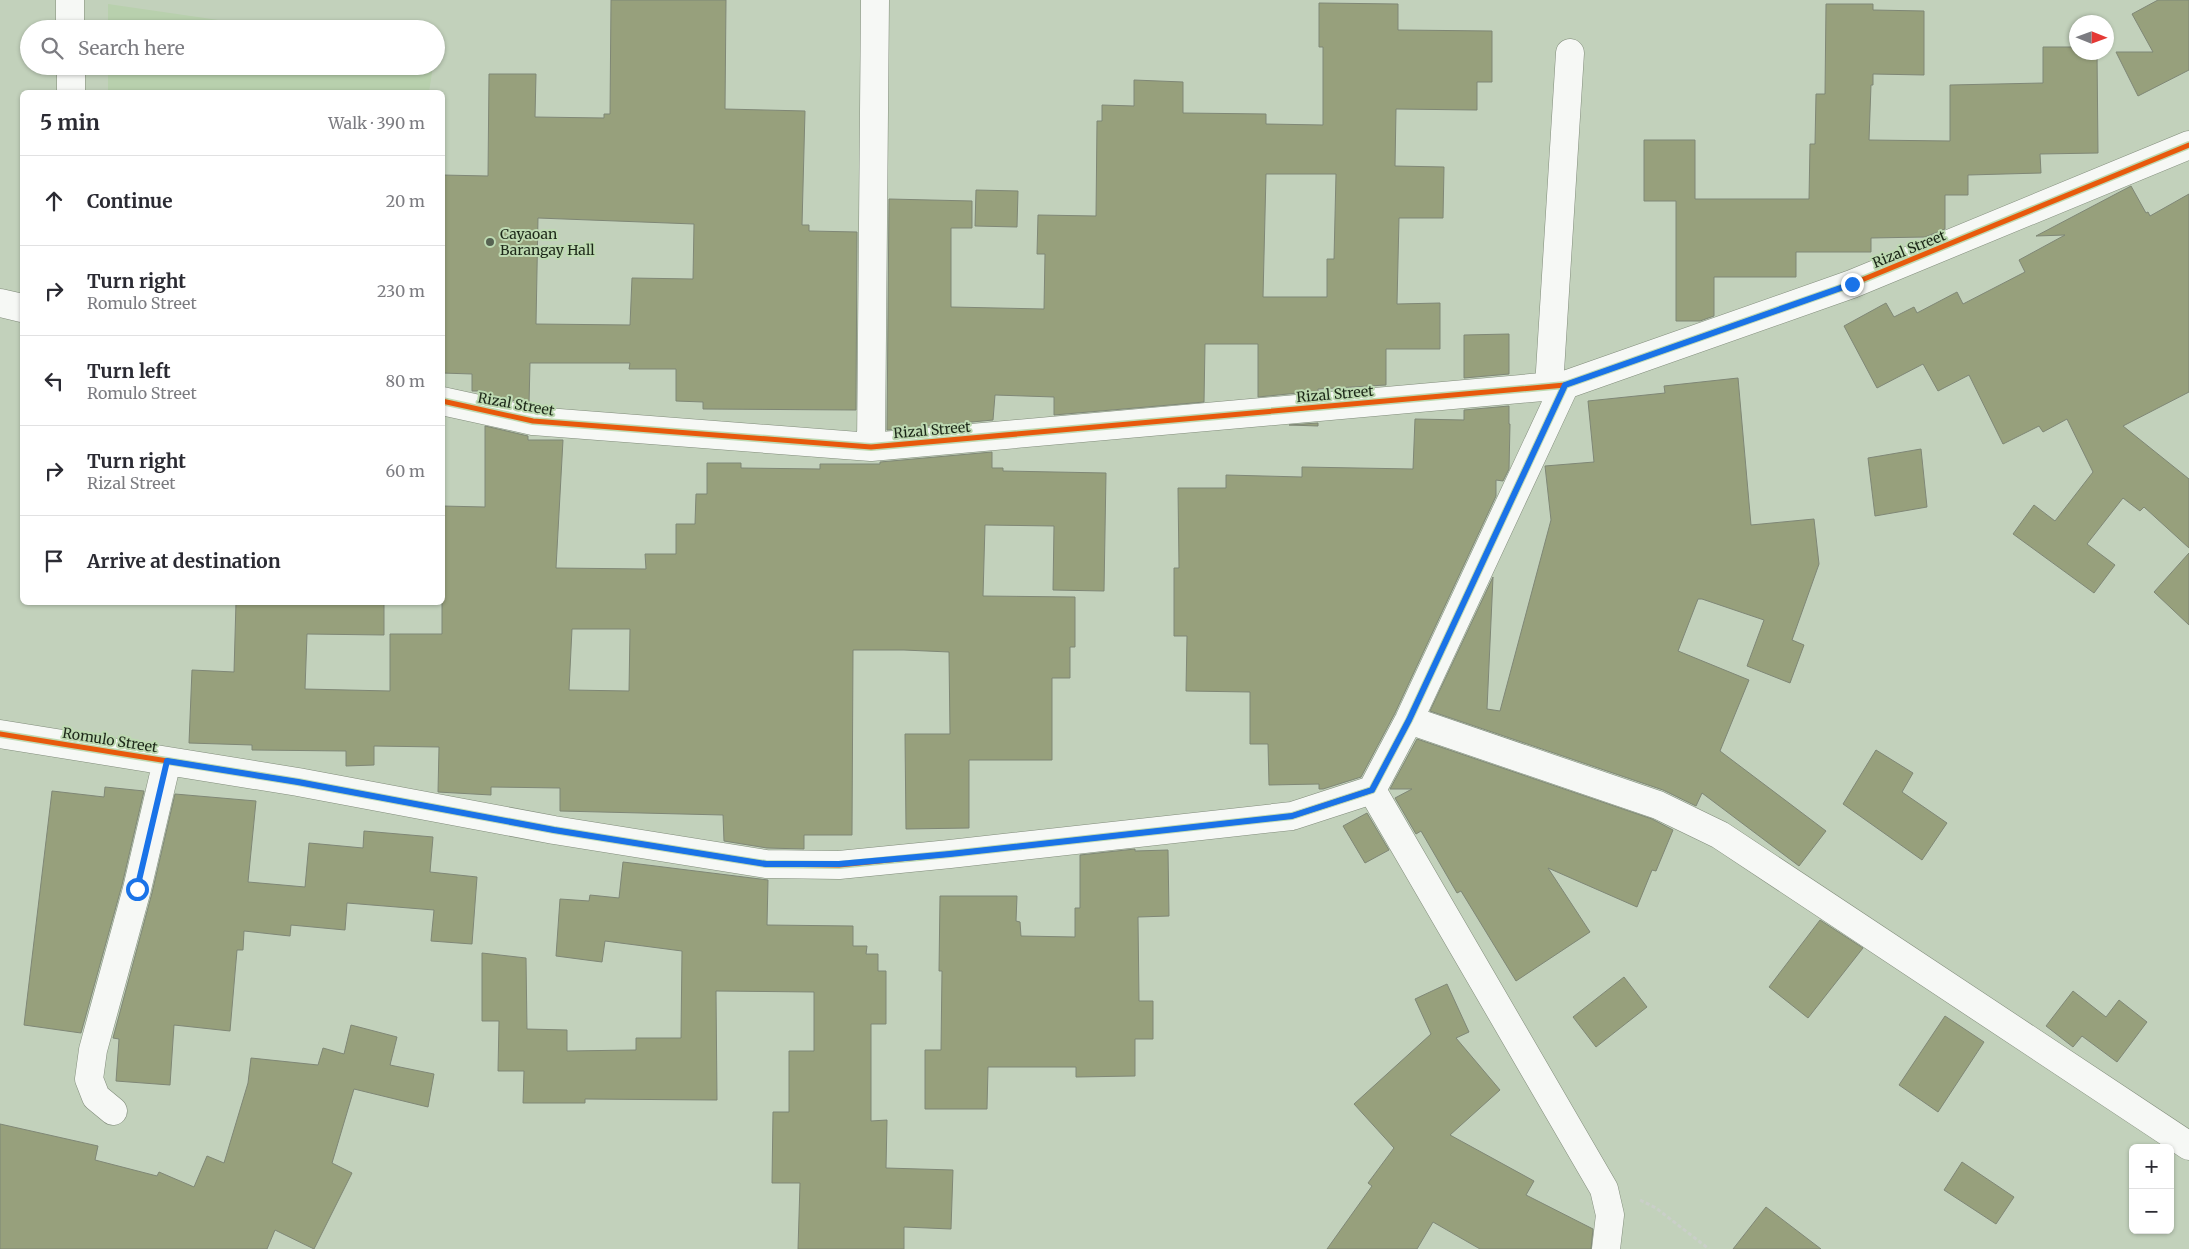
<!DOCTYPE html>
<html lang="en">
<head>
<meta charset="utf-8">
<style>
  body { margin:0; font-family:Merriweather,serif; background:#f7f7f7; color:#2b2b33 }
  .controls { position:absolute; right:15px; bottom:15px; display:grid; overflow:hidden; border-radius:8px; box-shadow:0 1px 4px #0004 }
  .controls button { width:45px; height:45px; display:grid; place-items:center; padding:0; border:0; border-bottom:1px solid #e1e1e2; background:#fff; color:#2b2b33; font:25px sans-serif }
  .compass { position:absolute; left:2069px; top:15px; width:45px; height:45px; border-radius:50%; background:#fff; box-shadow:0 1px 4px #0004; rotate:91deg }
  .stop { position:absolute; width:15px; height:15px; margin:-11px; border:4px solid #1a73e8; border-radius:50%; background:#fff }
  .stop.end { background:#1a73e8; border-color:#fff; box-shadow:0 1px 5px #0008 }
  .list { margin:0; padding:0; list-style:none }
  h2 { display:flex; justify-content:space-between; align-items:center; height:65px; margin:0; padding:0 20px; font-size:21px }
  h2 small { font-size:16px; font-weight:400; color:#7c7c81 }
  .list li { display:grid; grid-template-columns:32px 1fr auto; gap:15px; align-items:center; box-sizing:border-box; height:90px; padding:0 20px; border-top:1px solid #e1e1e2 }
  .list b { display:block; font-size:19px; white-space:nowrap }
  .list p { margin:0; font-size:16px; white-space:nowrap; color:#7c7c81 }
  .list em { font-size:16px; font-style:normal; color:#7c7c81 }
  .icon { flex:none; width:28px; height:28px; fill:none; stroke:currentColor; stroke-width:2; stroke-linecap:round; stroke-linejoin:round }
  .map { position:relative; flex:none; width:2189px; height:1249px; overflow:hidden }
  .search { position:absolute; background:#fff; box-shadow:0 1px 4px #0004; left:20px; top:20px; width:425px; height:55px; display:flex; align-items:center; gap:12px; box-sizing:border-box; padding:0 18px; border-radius:28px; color:#7c7c81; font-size:19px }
  .panel { position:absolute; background:#fff; box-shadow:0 1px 4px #0004; left:20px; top:90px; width:425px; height:515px; border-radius:8px }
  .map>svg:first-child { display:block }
  .built { fill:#b8d0ad }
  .building { fill:#97a07c; stroke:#7f8776; fill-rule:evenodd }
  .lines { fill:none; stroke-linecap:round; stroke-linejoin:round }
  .minor-casing { stroke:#818c7b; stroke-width:29 }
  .path { stroke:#cacfc9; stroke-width:3; stroke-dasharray:4 2.5; stroke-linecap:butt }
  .minor { stroke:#f6f8f5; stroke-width:28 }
  .cycleway-casing { stroke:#bedab2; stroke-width:8 }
  .cycleway { stroke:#e8590c; stroke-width:5 }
  .route { stroke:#1a73e8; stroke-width:6 }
  .poi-dot { fill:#576352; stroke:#bedab2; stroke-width:2 }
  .labels { text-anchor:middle; stroke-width:4; stroke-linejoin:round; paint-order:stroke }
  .poi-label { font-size:14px; fill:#1d2819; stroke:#bedab2; text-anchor:start }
  .street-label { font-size:14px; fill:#1d2819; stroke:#bedab2 }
</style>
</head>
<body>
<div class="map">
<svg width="2189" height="1249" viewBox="0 0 2189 1249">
  <rect width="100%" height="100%" fill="#c2d1bb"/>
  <path class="built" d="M 108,4 L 280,29 L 108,29 Z
    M 108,66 L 433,66 L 429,92 L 108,92 Z"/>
  <path class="building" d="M 611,0 L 726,0 L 725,109 L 805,111 L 802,225 L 809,225 L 809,231 L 857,232 L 856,410 L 703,409 L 703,402 L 676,401 L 676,369 L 629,369 L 630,363 L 530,363 L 529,404 L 485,394 L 485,391 L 472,391 L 472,374 L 442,373 L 442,175 L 488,176 L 489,74 L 536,74 L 535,117 L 604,118 L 604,114 L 610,114 ZM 538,218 L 694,224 L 693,279 L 632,278 L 630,325 L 536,324 Z
    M 2158,0 L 2189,0 L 2189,70 L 2138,96 L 2116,52 L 2153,52 L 2132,14 Z
    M 1319,3 L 1398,4 L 1398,30 L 1492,31 L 1492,82 L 1477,82 L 1477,110 L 1396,109 L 1395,166 L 1444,167 L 1443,218 L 1399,218 L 1397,304 L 1440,303 L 1440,349 L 1386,349 L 1386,385 L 1318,389 L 1318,391 L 1258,397 L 1258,344 L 1205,344 L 1204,402 L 1054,415 L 1054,397 L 995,395 L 993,420 L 887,430 L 889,199 L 972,201 L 972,228 L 951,228 L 951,307 L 1044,309 L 1045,254 L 1037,254 L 1038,215 L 1096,216 L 1097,121 L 1102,121 L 1102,105 L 1134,106 L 1134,80 L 1183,82 L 1183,113 L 1266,114 L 1266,124 L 1323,125 L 1323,47 L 1319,47 ZM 1266,174 L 1336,174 L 1334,259 L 1327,259 L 1327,297 L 1263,297 Z
    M 1826,4 L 1873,4 L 1873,10 L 1924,11 L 1924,75 L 1873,74 L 1873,85 L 1871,85 L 1869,140 L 1950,141 L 1950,85 L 2043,83 L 2043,47 L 2076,47 L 2076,52 L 2097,52 L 2098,153 L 2040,154 L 2041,173 L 1968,175 L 1968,195 L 1945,195 L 1945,229 L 1925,237 L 1871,238 L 1871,252 L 1796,252 L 1796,277 L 1714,277 L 1714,316 L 1700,321 L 1676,321 L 1676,201 L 1644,201 L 1644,140 L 1695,140 L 1695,199 L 1809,199 L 1810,144 L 1815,144 L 1816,94 L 1825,94 Z
    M 2131,186 L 2146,213 L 2148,212 L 2150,216 L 2189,194 L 2189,392 L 2123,426 L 2189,479 L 2189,548 L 2144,507 L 2140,511 L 2123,498 L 2087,544 L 2115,565 L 2094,593 L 2013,534 L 2034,505 L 2055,521 L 2093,472 L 2067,419 L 2043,432 L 2039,426 L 2003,444 L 1969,375 L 1938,391 L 1923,364 L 1877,388 L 1844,326 L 1886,303 L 1894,317 L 1914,307 L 1917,313 L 1957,292 L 1963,304 L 2025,272 L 2019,260 L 2065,235 L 2036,236 Z
    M 976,190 L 1018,191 L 1017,227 L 975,226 Z
    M 1509,334 L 1509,374 L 1464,378 L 1464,335 Z
    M 1738,378 L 1751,525 L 1814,519 L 1819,564 L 1792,640 L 1804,645 L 1790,683 L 1747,666 L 1764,620 L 1702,599 L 1698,599 L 1678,651 L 1749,680 L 1720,751 L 1826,831 L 1799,866 L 1702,793 L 1696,806 L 1663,790 L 1430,711 L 1493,577 L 1487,709 L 1500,711 L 1551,520 L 1545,466 L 1594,462 L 1588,401 L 1665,393 L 1664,386 Z
    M 1509,406 L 1509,424 L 1510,424 L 1509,469 L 1503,481 L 1496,480 L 1496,496 L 1395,713 L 1361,777 L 1323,789 L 1319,789 L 1319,784 L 1269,785 L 1268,744 L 1250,744 L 1250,692 L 1186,691 L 1187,636 L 1174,636 L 1174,568 L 1179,568 L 1178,488 L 1226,488 L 1226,475 L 1302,477 L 1302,467 L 1413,469 L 1415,419 L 1464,420 L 1464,410 Z
    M 1318,423 L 1318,426 L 1289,425 Z
    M 485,426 L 528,436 L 528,440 L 563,440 L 556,568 L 646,569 L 645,554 L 676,554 L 676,524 L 695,524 L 696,494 L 707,494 L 707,463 L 741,463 L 741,468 L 820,469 L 820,464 L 880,464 L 880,462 L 992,452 L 992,468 L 1003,468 L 1003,471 L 1106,473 L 1104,591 L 1053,590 L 1054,526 L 985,525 L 983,596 L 1075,597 L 1075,647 L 1070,647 L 1070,678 L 1052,678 L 1052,760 L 969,760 L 969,828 L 906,829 L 905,734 L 950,734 L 949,652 L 904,650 L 853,650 L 852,835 L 804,835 L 804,849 L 767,848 L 724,841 L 723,815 L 560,811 L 560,788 L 491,787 L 491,795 L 438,792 L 439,747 L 374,746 L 374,765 L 346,766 L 346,751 L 252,750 L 252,745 L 189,743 L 192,670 L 234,672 L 236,602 L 384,602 L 384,635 L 307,634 L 305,689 L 390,691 L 390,634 L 442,634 L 442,506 L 485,507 ZM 572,629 L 630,629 L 629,691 L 569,690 Z
    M 1921,449 L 1927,507 L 1875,516 L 1868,458 Z
    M 2189,553 L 2189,625 L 2154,592 Z
    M 1417,739 L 1652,819 L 1673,830 L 1656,871 L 1652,870 L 1637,907 L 1548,868 L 1590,932 L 1516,981 L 1461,891 L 1457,893 L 1421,831 L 1416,834 L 1395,798 L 1412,789 L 1390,789 Z
    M 1876,750 L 1913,773 L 1902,792 L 1947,823 L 1922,860 L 1843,804 Z
    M 105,787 L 144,791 L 122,885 L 81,1033 L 24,1025 L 52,791 L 104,797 Z
    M 175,794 L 256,801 L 248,882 L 305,887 L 309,843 L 363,848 L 364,831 L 433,837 L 430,872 L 477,877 L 472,944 L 431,941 L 434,910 L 347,903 L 345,930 L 291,925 L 290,936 L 244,931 L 243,950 L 237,950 L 230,1031 L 174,1025 L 170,1085 L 116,1081 L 119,1039 L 113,1038 L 152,893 Z
    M 1367,813 L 1389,850 L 1365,863 L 1343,826 Z
    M 1135,849 L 1135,851 L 1168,850 L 1169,916 L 1138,917 L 1139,1001 L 1153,1001 L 1153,1039 L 1135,1039 L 1135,1076 L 1076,1077 L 1076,1067 L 988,1067 L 987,1109 L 925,1109 L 925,1050 L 941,1050 L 942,971 L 939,971 L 940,896 L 1017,896 L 1016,921 L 1020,922 L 1021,936 L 1075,937 L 1075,908 L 1080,908 L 1080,855 Z
    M 623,862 L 768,880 L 767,925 L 853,926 L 853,946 L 867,946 L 866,954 L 878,954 L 878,971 L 886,971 L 886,1024 L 871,1024 L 871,1121 L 887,1120 L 886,1168 L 953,1170 L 951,1229 L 904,1227 L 904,1249 L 798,1249 L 800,1183 L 772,1183 L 773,1112 L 789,1112 L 789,1051 L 814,1051 L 814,992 L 716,991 L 717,1100 L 585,1099 L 585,1103 L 523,1103 L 524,1071 L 498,1071 L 499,1021 L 482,1021 L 482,953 L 526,958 L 527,1029 L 567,1030 L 567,1051 L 636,1050 L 636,1038 L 681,1038 L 682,951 L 605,941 L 602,962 L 556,956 L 560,899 L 589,901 L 590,895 L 619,898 Z
    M 1820,920 L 1863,948 L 1808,1018 L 1769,987 Z
    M 1624,977 L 1647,1007 L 1596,1047 L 1573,1017 Z
    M 1447,984 L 1469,1032 L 1456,1038 L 1500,1090 L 1450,1135 L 1534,1181 L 1526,1195 L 1593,1229 L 1591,1249 L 1480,1249 L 1433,1222 L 1417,1249 L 1327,1249 L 1372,1186 L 1368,1183 L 1394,1148 L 1354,1104 L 1431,1034 L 1415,999 Z
    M 2073,991 L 2106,1017 L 2119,1000 L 2147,1022 L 2117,1062 L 2082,1036 L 2073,1047 L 2046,1026 Z
    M 1945,1016 L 1984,1042 L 1938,1112 L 1899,1085 Z
    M 351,1025 L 397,1037 L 390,1065 L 434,1074 L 428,1107 L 354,1089 L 332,1163 L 352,1173 L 314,1249 L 275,1230 L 267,1249 L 0,1249 L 0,1124 L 98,1146 L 95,1160 L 157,1176 L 159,1172 L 194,1187 L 207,1156 L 224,1163 L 248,1083 L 251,1058 L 318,1065 L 323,1048 L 344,1054 Z
    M 1962,1162 L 2014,1197 L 1996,1224 L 1944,1190 Z
    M 1766,1207 L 1821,1249 L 1733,1249 Z"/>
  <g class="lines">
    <g class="minor-casing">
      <path id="minor" d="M 70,0 L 70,29
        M 71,66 L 71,92
        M 0,303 L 22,308
        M 1549,387 L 1570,53
        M 442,401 L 533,421 L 871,447 L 1565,385 L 1852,284 L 2189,145
        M 871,447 L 875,0
        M 1409,720 L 1658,805 L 1720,835 L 2189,1146
        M 0,734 L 298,782 L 554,830 L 766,864 L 839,865 L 950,854 L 1292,816 L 1372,790 L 1409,720 L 1565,385
        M 1372,790 L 1604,1189 L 1610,1215 L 1606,1249
        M 113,1111 L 96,1097 L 89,1079 L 93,1050 L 137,889 L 167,761"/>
    </g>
    <path class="path" d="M 1640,1200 L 1656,1208 L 1709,1249"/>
    <use href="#minor" class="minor"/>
    <g class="cycleway-casing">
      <path id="cycleway" d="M 442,401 L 533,421 L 871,447 L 1565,385 L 1852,284 L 2189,145
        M 0,734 L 298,782 L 554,830 L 766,864 L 839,865 L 950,854 L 1292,816 L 1372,790 L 1409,720 L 1565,385"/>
    </g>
    <use href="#cycleway" class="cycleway"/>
  </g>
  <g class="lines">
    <path class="route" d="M 137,889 L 167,761 L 298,782 L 554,830 L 766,864 L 839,864 L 950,854 L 1292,816 L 1372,790 L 1409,720 L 1565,385 L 1852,284"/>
  </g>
  <circle class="poi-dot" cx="490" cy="242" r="5"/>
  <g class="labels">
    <g class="poi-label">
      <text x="500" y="239">Cayaoan<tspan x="500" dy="16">Barangay Hall</tspan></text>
    </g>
    <g class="street-label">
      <text transform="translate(1909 249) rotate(-22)" y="5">Rizal Street</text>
      <text transform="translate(1335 394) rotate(-5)" y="5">Rizal Street</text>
      <text transform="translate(516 404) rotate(10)" y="5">Rizal Street</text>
      <text transform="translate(932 430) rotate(-5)" y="5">Rizal Street</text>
      <text transform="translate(110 740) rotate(9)" y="5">Romulo Street</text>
    </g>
  </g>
</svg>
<div class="controls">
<button>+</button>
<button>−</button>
</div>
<svg class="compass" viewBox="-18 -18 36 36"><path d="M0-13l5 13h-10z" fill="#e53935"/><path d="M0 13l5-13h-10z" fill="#7c7c81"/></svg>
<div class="stop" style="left:137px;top:889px"></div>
<div class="stop end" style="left:1852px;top:284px"></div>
<div class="search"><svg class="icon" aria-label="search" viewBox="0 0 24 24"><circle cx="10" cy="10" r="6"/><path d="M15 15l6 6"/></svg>Search here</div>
<section class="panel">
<h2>5 min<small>Walk · 390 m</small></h2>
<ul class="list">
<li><svg class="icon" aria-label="ahead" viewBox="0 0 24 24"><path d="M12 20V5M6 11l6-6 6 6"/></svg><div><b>Continue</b></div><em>20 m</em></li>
<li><svg class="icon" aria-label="right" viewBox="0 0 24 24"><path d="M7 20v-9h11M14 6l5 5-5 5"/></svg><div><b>Turn right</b><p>Romulo Street</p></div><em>230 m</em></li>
<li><svg class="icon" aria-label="left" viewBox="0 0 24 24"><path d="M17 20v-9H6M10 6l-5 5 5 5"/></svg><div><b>Turn left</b><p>Romulo Street</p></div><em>80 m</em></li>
<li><svg class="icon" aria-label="right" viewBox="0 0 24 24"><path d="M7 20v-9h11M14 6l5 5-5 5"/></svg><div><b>Turn right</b><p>Rizal Street</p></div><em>60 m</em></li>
<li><svg class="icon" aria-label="arrive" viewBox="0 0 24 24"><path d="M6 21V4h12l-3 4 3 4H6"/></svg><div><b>Arrive at destination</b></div></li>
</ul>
</section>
</div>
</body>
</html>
